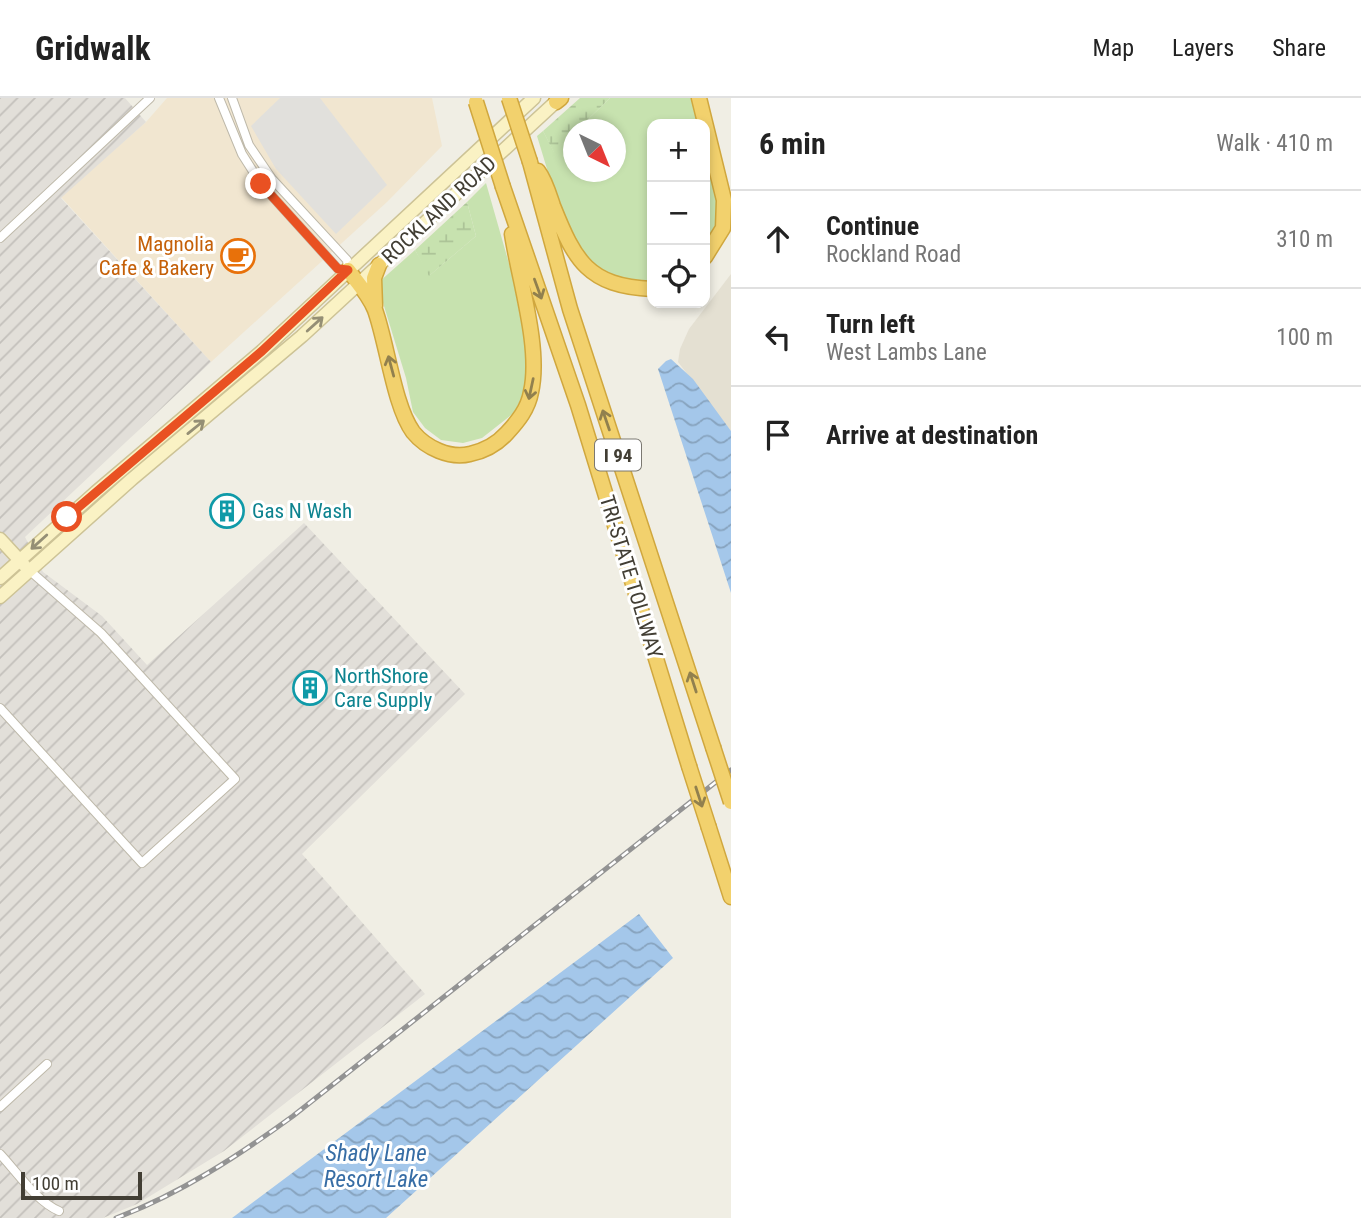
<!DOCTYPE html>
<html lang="en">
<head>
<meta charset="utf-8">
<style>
  body { margin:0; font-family:"Roboto Condensed",sans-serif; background:#f6f6f6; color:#222 }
  .controls { position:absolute; right:21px; top:21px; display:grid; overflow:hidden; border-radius:14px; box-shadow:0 4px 10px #0003 }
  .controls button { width:63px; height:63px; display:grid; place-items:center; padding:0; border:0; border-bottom:2px solid #e0e0e0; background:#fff; color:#222; font:35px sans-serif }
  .compass { position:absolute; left:563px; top:21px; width:63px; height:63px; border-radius:50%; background:#fff; box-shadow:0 4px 10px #0003; rotate:137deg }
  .scale { position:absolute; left:21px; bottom:18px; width:121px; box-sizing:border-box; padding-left:7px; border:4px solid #423e34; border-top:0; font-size:19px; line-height:24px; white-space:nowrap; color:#423e34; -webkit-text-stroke:5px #fff; paint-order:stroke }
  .stop { position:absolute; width:21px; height:21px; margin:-16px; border:5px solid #e95122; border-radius:50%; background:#fff }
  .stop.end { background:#e95122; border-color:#fff; box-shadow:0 2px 7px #0008 }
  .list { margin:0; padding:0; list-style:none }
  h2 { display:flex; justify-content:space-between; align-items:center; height:91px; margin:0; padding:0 28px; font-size:30px }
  h2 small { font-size:23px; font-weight:400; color:#767676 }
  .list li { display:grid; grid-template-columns:46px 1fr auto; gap:21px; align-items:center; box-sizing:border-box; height:98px; padding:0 28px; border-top:2px solid #e0e0e0 }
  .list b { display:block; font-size:26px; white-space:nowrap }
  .list p { margin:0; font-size:23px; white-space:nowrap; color:#767676 }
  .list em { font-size:23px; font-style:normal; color:#767676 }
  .icon { flex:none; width:38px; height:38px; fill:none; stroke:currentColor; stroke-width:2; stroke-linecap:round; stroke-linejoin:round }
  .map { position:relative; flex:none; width:731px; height:1120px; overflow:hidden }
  header { display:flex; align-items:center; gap:42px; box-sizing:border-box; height:98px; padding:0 35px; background:#fff; border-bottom:2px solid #e0e0e0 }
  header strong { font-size:33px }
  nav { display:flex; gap:38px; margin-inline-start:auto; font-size:24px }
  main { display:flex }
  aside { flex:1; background:#fff }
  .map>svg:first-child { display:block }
  .residential { fill:#e4e0d2 }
  .commercial { fill:#f1e6d0 }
  .industrial { fill:url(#industrial-furrows) }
  .grass { fill:#c7e2af }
  .wetland { fill:url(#wetland-marsh) }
  .parking { fill:#e1e0dc }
  .water { fill:url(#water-waves) }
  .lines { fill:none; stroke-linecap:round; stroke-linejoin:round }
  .street-casing { stroke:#beb9aa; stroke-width:10 }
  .secondary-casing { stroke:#cdc396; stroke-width:15 }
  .highway-casing { stroke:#d0a73e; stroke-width:17 }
  .street { stroke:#fff; stroke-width:8 }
  .secondary { stroke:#faf2c4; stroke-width:12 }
  .highway { stroke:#f2d16d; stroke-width:14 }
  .rail-casing { stroke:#939393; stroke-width:5 }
  .rail { stroke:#fff; stroke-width:2.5; stroke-dasharray:8; stroke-linecap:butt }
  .highway-bridge-casing { stroke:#d0a73e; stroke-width:17; stroke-linecap:butt }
  .highway-bridge { stroke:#f2d16d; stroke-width:14 }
  .oneway { stroke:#91804e }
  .oneway2 { stroke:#958f75 }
  .route { stroke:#e95122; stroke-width:9 }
  .labels { text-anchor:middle; stroke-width:6; stroke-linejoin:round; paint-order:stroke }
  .shield { fill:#fff; stroke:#7b7871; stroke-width:2 }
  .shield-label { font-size:19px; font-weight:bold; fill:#423e34 }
  .street-label { font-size:21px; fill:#423e34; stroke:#fff }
  .food-label { font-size:21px; fill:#c56008; stroke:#fff; text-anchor:end }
  .culture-label { font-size:21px; fill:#0d838f; stroke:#fff; text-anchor:start }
  .water-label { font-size:23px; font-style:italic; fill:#376da5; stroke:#fff }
</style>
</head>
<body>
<header>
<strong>Gridwalk</strong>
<nav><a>Map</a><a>Layers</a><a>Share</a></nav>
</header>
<main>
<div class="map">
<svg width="731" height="1120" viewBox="0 0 731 1120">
  <defs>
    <pattern id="industrial-furrows" width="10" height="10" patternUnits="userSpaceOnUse" patternTransform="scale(1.75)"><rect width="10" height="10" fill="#e2dfd9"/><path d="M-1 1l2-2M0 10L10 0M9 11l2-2" fill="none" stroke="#c3c0bb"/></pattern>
    <pattern id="wetland-marsh" width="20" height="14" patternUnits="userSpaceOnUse" patternTransform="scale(1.75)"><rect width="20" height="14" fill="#c7e2af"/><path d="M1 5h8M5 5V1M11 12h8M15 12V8" fill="none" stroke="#acc397"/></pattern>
    <pattern id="water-waves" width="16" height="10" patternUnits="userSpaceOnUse" patternTransform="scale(1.75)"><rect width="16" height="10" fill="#a4c7ea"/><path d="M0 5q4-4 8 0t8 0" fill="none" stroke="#87a3be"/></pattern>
  </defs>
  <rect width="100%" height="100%" fill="#f0eee4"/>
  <path class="residential" d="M 731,176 L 731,333 L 678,264 L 680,251 L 689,231 Z"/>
  <path class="commercial" d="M 167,0 L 432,0 L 442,48 L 387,104 L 211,264 L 61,99 L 146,24 Z"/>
  <path class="industrial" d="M 0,0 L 125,0 L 146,24 L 61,100 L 211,264 L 25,439 L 43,474 L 102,518 L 147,567 L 304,425 L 465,596 L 302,756 L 425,896 L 224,1053 L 137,1106 L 103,1120 L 0,1120 Z"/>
  <path class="grass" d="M 610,0 L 697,0 L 703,26 L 652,26 L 652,190 L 617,184 L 584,161 L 558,107 L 537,38 L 543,33 L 554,54 L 573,36 L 573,74 L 615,74 L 615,32 L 578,31 Z
    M 705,37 L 721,129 L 705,156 Z
    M 486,85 L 512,176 L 525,243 L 529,281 L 515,314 L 482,340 L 463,345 L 441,342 L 425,330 L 413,314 L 406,280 L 380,195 L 379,184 L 415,152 L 430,177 L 476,138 L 467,104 Z"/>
  <path class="wetland" d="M 580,0 L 610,0 L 578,31 L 573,32 L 573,36 L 554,55 L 543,33 Z
    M 467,104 L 476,138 L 429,178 L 415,152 Z"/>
  <path class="parking" d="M 280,0 L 320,0 L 387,87 L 336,136 L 276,71 L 251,28 Z"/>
  <path class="water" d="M 671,261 L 693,281 L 731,333 L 731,495 L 658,271 L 666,263 Z
    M 639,816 L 673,860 L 386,1120 L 232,1120 Z"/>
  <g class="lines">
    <g class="street-casing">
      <path id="street" d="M 219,0 L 242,56 L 261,86 L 338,171 L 348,172 L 347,162 L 272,81 L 249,47 L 232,0
        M 0,140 L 150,0
        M 0,610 L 142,765 L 235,681 L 101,535 L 29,472
        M 0,1009 L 47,966
        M 0,1056 C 17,1074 36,1103 59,1113"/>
    </g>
    <g class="secondary-casing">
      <path id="secondary" d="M 0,441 L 24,467
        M 0,480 L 96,394 L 262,253 L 534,0
        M 0,499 L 132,381 L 302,238 L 560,0"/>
    </g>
    <g class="highway-casing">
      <path id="highway" d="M 699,0 L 724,102 L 723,130 L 705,159
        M 556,4 L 561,0
        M 530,64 L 570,211 L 713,649
        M 538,73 C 545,82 549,96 553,108 C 575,163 588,188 652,191
        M 503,89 L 578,307 L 689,668
        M 348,172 C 358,185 369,197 375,212 C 387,245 394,308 413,334 C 426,350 450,361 470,356 C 484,353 498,345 507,335 C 518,323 528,311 531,294 C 541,250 519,182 512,136
        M 375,208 L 374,180 L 379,167
        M 709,730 L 731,799"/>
    </g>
    <use href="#street" class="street"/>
    <use href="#secondary" class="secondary"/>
    <use href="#highway" class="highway"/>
    <g class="rail-casing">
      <path id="rail" d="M 116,1120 C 180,1096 238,1058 293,1018 L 731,672"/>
    </g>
    <use href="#rail" class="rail"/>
    <g class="highway-bridge-casing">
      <path id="highway-bridge" d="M 509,0 L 530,64
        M 476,4 L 503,89
        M 713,649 L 731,704
        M 689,668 L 709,730"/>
    </g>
    <use href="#highway-bridge" class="highway-bridge"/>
  </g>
  <defs><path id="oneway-shaft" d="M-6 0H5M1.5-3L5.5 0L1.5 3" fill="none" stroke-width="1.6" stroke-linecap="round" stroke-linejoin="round" transform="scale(1.75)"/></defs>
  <g class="oneway">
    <use href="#oneway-shaft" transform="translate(538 191) rotate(70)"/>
    <use href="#oneway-shaft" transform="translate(391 268) rotate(-105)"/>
    <use href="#oneway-shaft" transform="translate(531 291) rotate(102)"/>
    <use href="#oneway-shaft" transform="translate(606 322) rotate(-109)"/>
    <use href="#oneway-shaft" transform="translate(693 584) rotate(-108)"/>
    <use href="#oneway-shaft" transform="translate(699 699) rotate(72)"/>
  </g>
  <g class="oneway2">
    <use href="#oneway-shaft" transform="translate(315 226) rotate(-42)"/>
    <use href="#oneway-shaft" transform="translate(196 329) rotate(-39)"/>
    <use href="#oneway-shaft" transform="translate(39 444) rotate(138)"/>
  </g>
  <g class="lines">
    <path class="route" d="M 67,419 L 262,253 L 348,172 L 338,171 L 261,86"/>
  </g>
  <defs>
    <g id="cafe-ring" transform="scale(1.75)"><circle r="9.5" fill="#fff" stroke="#e8710a" stroke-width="1.5"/><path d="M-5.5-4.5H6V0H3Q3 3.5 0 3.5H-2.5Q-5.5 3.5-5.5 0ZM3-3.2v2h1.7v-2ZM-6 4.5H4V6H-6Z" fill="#e8710a"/></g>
    <g id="building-ring" transform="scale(1.75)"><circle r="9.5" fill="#fff" stroke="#0f9aa8" stroke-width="1.5"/><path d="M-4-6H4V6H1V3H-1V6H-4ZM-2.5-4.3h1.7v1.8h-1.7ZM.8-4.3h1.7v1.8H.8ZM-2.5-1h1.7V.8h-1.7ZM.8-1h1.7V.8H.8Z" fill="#0f9aa8"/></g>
  </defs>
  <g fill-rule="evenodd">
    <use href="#cafe-ring" x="238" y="158"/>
    <use href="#building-ring" x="227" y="413"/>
    <use href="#building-ring" x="310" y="590"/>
  </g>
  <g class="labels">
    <rect class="shield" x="595" y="341.5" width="46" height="31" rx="5"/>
    <g class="shield-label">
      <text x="618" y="364">I 94</text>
    </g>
    <g class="street-label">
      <text transform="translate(439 112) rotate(-43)" y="7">ROCKLAND ROAD</text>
      <text transform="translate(631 479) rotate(73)" y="7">TRI-STATE TOLLWAY</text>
    </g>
    <g class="food-label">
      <text x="214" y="153">Magnolia<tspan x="214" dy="24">Cafe &amp; Bakery</tspan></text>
    </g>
    <g class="culture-label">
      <text x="252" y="420">Gas N Wash</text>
      <text x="334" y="585">NorthShore<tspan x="334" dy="24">Care Supply</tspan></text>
    </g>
    <g class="water-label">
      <text x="376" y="1063">Shady Lane<tspan x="376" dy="26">Resort Lake</tspan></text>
    </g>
  </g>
</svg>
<div class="controls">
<button>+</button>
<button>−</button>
<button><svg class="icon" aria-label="locate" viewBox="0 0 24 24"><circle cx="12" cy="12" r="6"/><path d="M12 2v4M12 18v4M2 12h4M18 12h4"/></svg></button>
</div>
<svg class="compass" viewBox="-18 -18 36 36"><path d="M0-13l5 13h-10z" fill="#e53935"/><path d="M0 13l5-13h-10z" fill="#767676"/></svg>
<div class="scale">100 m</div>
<div class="stop" style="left:67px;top:419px"></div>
<div class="stop end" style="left:261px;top:86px"></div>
</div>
<aside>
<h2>6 min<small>Walk · 410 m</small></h2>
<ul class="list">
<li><svg class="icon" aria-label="ahead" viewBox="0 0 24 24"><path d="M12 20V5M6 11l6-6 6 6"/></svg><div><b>Continue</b><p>Rockland Road</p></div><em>310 m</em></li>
<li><svg class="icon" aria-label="left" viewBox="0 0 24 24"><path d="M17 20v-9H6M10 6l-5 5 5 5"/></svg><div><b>Turn left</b><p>West Lambs Lane</p></div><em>100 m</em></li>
<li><svg class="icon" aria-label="arrive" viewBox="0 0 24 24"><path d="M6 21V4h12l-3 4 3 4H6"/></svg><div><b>Arrive at destination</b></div></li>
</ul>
</aside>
</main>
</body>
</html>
